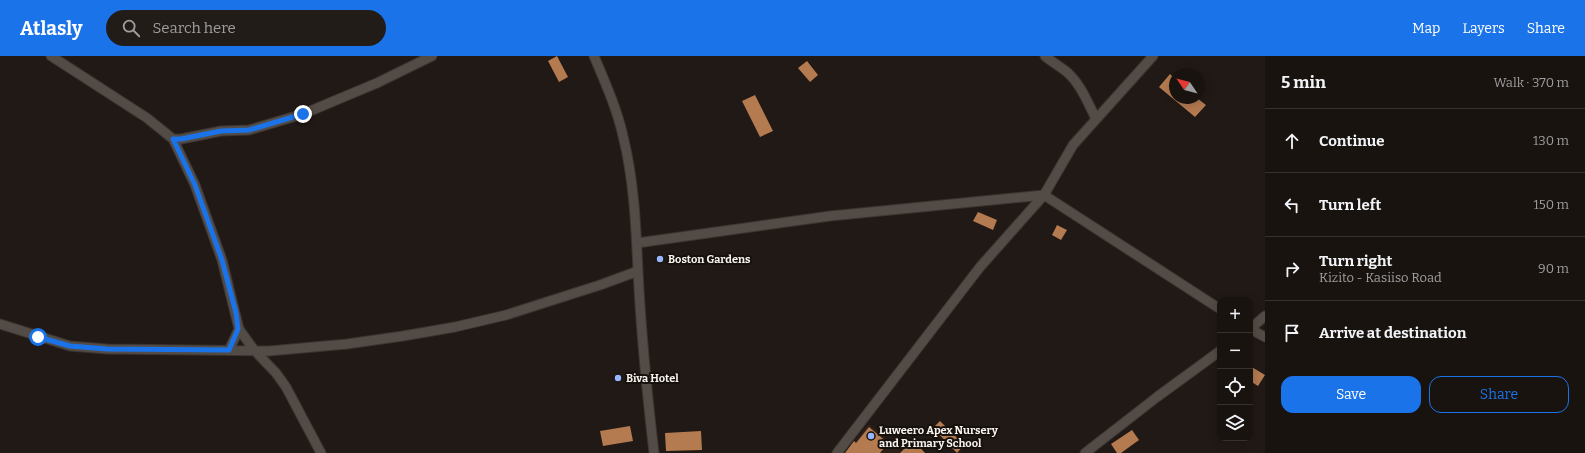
<!DOCTYPE html>
<html lang="en">
<head>
<meta charset="utf-8">
<style>
  body { margin:0; font-family:Bitter,serif; background:#221c19; color:#f1f3f6 }
  .controls { position:absolute; right:12px; bottom:12px; display:grid; overflow:hidden; border-radius:8px; box-shadow:0 2px 10px #0003 }
  .controls button { width:36px; height:36px; display:grid; place-items:center; padding:0; border:0; border-bottom:1px solid #373230; background:#191310; color:#f1f3f6; font:20px sans-serif }
  .compass { position:absolute; left:1169px; top:12px; width:36px; height:36px; border-radius:50%; background:#191310; box-shadow:0 2px 10px #0003; rotate:305deg }
  .stop { position:absolute; width:12px; height:12px; margin:-9px; border:3px solid #1a73e8; border-radius:50%; background:#fff }
  .stop.end { background:#1a73e8; border-color:#fff; box-shadow:0 1px 4px #0008 }
  .list { margin:0; padding:0; list-style:none }
  h2 { display:flex; justify-content:space-between; align-items:center; height:52px; margin:0; padding:0 16px; font-size:17px }
  h2 small { font-size:13px; font-weight:400; color:#9f9e9f }
  .list li { display:grid; grid-template-columns:26px 1fr auto; gap:12px; align-items:center; box-sizing:border-box; height:64px; padding:0 16px; border-top:1px solid #373230 }
  .list b { display:block; font-size:15px; white-space:nowrap }
  .list p { margin:0; font-size:13px; white-space:nowrap; color:#9f9e9f }
  .list em { font-size:13px; font-style:normal; color:#9f9e9f }
  .actions { display:flex; gap:8px; padding:12px 16px }
  .actions a { flex:1; padding:9px 0; border:1px solid #1a73e8; border-radius:12px; text-align:center; font-size:14px; color:#1a73e8 }
  .actions .main { background:#1a73e8; color:#fff }
  .icon { flex:none; width:22px; height:22px; fill:none; stroke:currentColor; stroke-width:2; stroke-linecap:round; stroke-linejoin:round }
  .map { position:relative; flex:none; width:1265px; height:397px; overflow:hidden }
  header { display:flex; align-items:center; gap:24px; box-sizing:border-box; height:56px; padding:0 20px; background:#1a73e8; color:#fff }
  header strong { font-size:19px }
  nav { display:flex; gap:22px; margin-inline-start:auto; font-size:14px }
  .search { width:280px; height:36px; background:#221c19; display:flex; align-items:center; gap:10px; box-sizing:border-box; padding:0 14px; border-radius:22px; color:#9f9e9f; font-size:15px }
  main { display:flex }
  aside { flex:1; background:#191310 }
  .map>svg:first-child { display:block }
  .built { fill:#2c1f17 }
  .building { fill:#b47a50 }
  .lines { fill:none; stroke-linecap:round; stroke-linejoin:round }
  .minor-casing { stroke:#3a3532; stroke-width:11 }
  .minor { stroke:#534b45; stroke-width:9 }
  .route { stroke:#1a73e8; stroke-width:5 }
  .poi-dot { fill:#97b6fd; stroke:#17110c; stroke-width:1.5 }
  .labels { text-anchor:middle; stroke-width:4; stroke-linejoin:round; paint-order:stroke }
  .poi-label { font-size:11px; font-weight:bold; fill:#f9f3f0; stroke:#17110c; text-anchor:start }
</style>
</head>
<body>
<header>
<strong>Atlasly</strong>
<div class="search"><svg class="icon" aria-label="search" viewBox="0 0 24 24"><circle cx="10" cy="10" r="6"/><path d="M15 15l6 6"/></svg>Search here</div>
<nav><a>Map</a><a>Layers</a><a>Share</a></nav>
</header>
<main>
<div class="map">
<svg width="1265" height="397" viewBox="0 0 1265 397">
  <rect width="100%" height="100%" fill="#211915"/>
  <path class="built" d="M 869,368 L 903,397 L 844,397 Z"/>
  <path class="building" d="M 557,0 L 568,21 L 559,26 L 548,5 Z
    M 807,5 L 818,19 L 810,26 L 798,12 Z
    M 1170,18 L 1175,23 L 1175,42 L 1197,42 L 1206,49 L 1195,61 L 1159,31 Z
    M 755,39 L 773,75 L 760,81 L 742,45 Z
    M 978,156 L 997,164 L 993,174 L 973,165 Z
    M 1057,169 L 1067,174 L 1061,184 L 1052,179 Z
    M 1250,310 L 1265,319 L 1258,330 L 1250,325 Z
    M 940,365 L 964,389 L 957,397 L 933,372 Z
    M 630,370 L 633,385 L 603,390 L 600,375 Z
    M 869,371 L 888,387 L 880,397 L 845,397 L 854,385 L 856,387 Z
    M 1132,374 L 1139,384 L 1121,397 L 1117,397 L 1111,388 Z
    M 701,375 L 702,394 L 666,395 L 665,377 Z
    M 913,384 L 925,397 L 900,397 Z"/>
  <g class="lines">
    <g class="minor-casing">
      <path id="minor" d="M 51,0 L 147,62 L 173,83 L 195,129 L 222,204 L 239,273 L 254,294 L 276,317 L 286,331 L 321,397
        M 594,0 C 605,26 617,53 623,80 C 634,124 636,170 638,215 C 641,276 647,337 654,397
        M 1045,0 C 1052,6 1061,11 1068,17 C 1081,29 1088,47 1096,63
        M 173,83 L 181,83 L 221,75 L 249,74 L 303,58 L 377,27 L 432,0
        M 637,187 L 830,160 L 1044,139 L 1220,253
        M 0,268 L 70,290 L 107,293 L 269,295 L 347,288 L 403,280 L 455,271 L 506,259 L 600,229 L 638,215
        M 1250,273 L 1265,260
        M 1250,273 L 1265,281
        M 229,294 L 239,273
        M 837,397 L 980,211 L 1044,139 L 1073,89 L 1153,0
        M 1085,397 L 1157,341 L 1220,295"/>
    </g>
    <use href="#minor" class="minor"/>
  </g>
  <g class="lines">
    <path class="route" d="M 38,281 L 70,290 L 107,293 L 229,294 L 238,273 L 236,257 L 222,204 L 195,129 L 173,83 L 181,83 L 221,75 L 249,74 L 303,58"/>
  </g>
  <g class="poi-dot">
    <circle cx="660" cy="203" r="4"/>
    <circle cx="618" cy="322" r="4"/>
    <circle cx="871" cy="380" r="4"/>
  </g>
  <g class="labels">
    <g class="poi-label">
      <text x="668" y="207">Boston Gardens</text>
      <text x="626" y="326">Biva Hotel</text>
      <text x="879" y="378">Luweero Apex Nursery<tspan x="879" dy="13">and Primary School</tspan></text>
    </g>
  </g>
</svg>
<div class="controls">
<button>+</button>
<button>−</button>
<button><svg class="icon" aria-label="locate" viewBox="0 0 24 24"><circle cx="12" cy="12" r="6"/><path d="M12 2v4M12 18v4M2 12h4M18 12h4"/></svg></button>
<button><svg class="icon" aria-label="layers" viewBox="0 0 24 24"><path d="M12 4l9 5-9 5-9-5zM3 14l9 5 9-5"/></svg></button>
</div>
<svg class="compass" viewBox="-18 -18 36 36"><path d="M0-13l5 13h-10z" fill="#e53935"/><path d="M0 13l5-13h-10z" fill="#9f9e9f"/></svg>
<div class="stop" style="left:38px;top:281px"></div>
<div class="stop end" style="left:303px;top:58px"></div>
</div>
<aside>
<h2>5 min<small>Walk · 370 m</small></h2>
<ul class="list">
<li><svg class="icon" aria-label="ahead" viewBox="0 0 24 24"><path d="M12 20V5M6 11l6-6 6 6"/></svg><div><b>Continue</b></div><em>130 m</em></li>
<li><svg class="icon" aria-label="left" viewBox="0 0 24 24"><path d="M17 20v-9H6M10 6l-5 5 5 5"/></svg><div><b>Turn left</b></div><em>150 m</em></li>
<li><svg class="icon" aria-label="right" viewBox="0 0 24 24"><path d="M7 20v-9h11M14 6l5 5-5 5"/></svg><div><b>Turn right</b><p>Kizito - Kasiiso Road</p></div><em>90 m</em></li>
<li><svg class="icon" aria-label="arrive" viewBox="0 0 24 24"><path d="M6 21V4h12l-3 4 3 4H6"/></svg><div><b>Arrive at destination</b></div></li>
</ul>
<div class="actions"><a class="main">Save</a><a>Share</a></div>
</aside>
</main>
</body>
</html>
